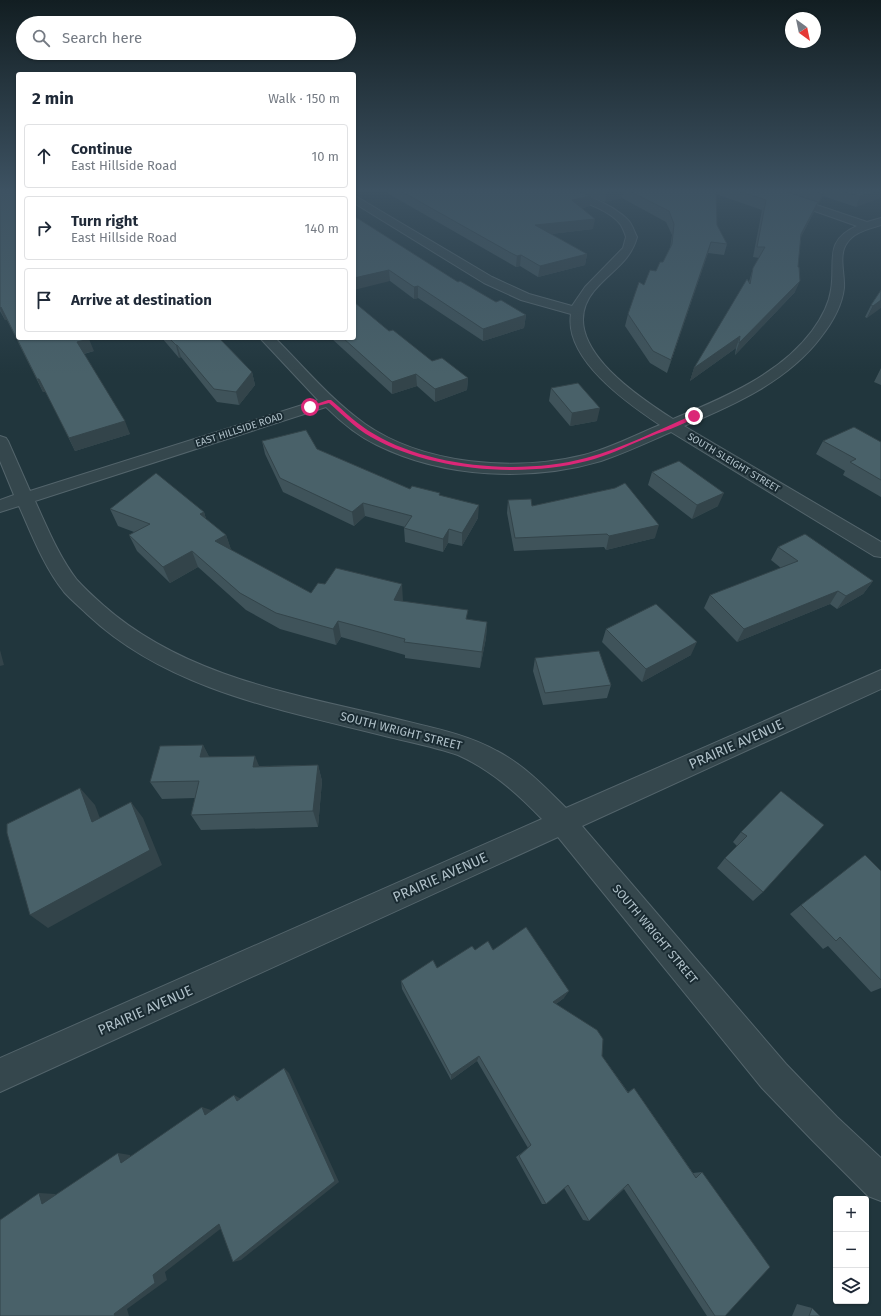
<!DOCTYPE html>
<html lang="en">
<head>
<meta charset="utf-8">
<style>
  body { margin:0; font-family:"Fira Sans",sans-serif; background:#f2f2f3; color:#1f2937 }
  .controls { position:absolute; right:12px; bottom:12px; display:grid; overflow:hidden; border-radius:4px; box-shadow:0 1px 3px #0004 }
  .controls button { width:36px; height:36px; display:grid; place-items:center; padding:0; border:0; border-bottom:1px solid #e0e1e3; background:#fff; color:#1f2937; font:20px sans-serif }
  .compass { position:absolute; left:785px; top:12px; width:36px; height:36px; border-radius:50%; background:#fff; box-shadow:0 1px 3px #0004; rotate:147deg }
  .stop { position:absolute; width:12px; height:12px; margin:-9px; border:3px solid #db2777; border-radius:50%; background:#fff }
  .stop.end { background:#db2777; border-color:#fff; box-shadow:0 1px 4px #0008 }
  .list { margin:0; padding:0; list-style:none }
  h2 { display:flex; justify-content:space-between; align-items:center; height:52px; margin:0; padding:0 16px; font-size:17px }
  h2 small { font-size:13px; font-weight:400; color:#747a83 }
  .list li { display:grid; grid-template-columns:26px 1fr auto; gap:12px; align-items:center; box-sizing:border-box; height:64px; margin:0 8px 8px; padding:0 8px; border:1px solid #e0e1e3; border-radius:4px }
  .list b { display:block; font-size:15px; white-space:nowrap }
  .list p { margin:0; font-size:13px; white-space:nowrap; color:#747a83 }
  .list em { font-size:13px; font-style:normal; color:#747a83 }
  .icon { flex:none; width:22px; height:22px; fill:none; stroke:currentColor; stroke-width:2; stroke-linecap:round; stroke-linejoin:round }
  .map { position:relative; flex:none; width:881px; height:1316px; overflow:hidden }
  .search { position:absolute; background:#fff; box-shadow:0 1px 3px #0004; left:16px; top:16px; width:340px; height:44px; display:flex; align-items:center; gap:10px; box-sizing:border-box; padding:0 14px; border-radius:22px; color:#747a83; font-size:15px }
  .panel { position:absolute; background:#fff; box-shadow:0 1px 3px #0004; left:16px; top:72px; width:340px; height:268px; border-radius:4px }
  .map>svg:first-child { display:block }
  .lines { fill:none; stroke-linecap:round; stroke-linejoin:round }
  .minor-casing { stroke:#53646b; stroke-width:2 }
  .minor { fill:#35474d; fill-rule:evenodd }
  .wall { fill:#3f535a }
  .shaded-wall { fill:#33444a }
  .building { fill:#496169; stroke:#33444a }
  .route { fill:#db2777 }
  .labels { text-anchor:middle; stroke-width:4; stroke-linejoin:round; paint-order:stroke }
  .far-street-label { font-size:10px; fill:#b0c1c9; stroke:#1a2b32 }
  .street-label { font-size:12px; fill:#b0c1c9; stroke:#1a2b32 }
  .near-street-label { font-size:14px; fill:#b0c1c9; stroke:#1a2b32 }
</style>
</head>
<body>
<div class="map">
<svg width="881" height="1316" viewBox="0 0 881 1316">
  <rect width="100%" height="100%" fill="#21363d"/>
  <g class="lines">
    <g class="minor-casing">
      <path id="minor" d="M 556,190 C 575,187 615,206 628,220 C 632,224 634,231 637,237 C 630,263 610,271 594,291 C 553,341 637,396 673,419 C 723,398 779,375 812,331 C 821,319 829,304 831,290 C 836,261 823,241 857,226 L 761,192 L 760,190 L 772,190 L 867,222 L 881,218 L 881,225 C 869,229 854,232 847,243 C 838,255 845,274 844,288 C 842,306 832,323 821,337 C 788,381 734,405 684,426 L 881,542 L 881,557 L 874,556 L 671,432 C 648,442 625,453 601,461 C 530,482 444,478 377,445 C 358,436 341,422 326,407 L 35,501 C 47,527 59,557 77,580 C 85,589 94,597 103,605 C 183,676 292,694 393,718 C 428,727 465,733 497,751 C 524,765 545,787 566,808 L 881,670 L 881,689 L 582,826 L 786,1064 L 837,1117 L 881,1158 L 881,1201 L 868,1196 L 813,1141 L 762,1088 L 558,837 L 0,1092 L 0,1058 L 542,819 C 517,793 491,770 458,755 C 435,747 409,742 385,736 C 282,710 168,690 88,615 C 80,607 71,600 64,592 C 44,567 32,535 19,506 L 0,512 L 0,500 L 14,495 L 0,461 L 0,436 L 6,438 L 8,441 L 30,491 L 318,400 L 260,338 L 275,338 C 304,367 331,400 365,424 C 424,465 515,472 584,455 C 611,448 635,435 660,425 C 627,403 564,359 571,314 L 521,300 L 484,283 L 354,203 L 354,196 L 357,197 L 492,277 L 529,294 L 572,306 L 585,287 L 623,248 L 626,237 C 625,233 623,229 621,225 C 610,209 575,199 558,192 Z"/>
    </g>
    <use href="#minor" class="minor"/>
  </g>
  <path class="wall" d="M 0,190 L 18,338 L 94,351 L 84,354 L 130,434 L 75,451 L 46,392 L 43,392 L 7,320 L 5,320 L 0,311 Z
    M 382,190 L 881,190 L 856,207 L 823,196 L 818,204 L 817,204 L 814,212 L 801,237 L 795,292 L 735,355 L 736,348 L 690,381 L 694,368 L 749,282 L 753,268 L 759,258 L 753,257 L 762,210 L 716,194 L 717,225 L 727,244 L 724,255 L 708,253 L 667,373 L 650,363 L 625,326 L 628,314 L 644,285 L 656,271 L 663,262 L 670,248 L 672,235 L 666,222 L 622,198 L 605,202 L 591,197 L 590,206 L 582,208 L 593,229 L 551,234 L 587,254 L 585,265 L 538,277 L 520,266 L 516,267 Z
    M 354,216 L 458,282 L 496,302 L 526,315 L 524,328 L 483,341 L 418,298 L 414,299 L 390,281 Z
    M 881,290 L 867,318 L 865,317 L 871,305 Z
    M 389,331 L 432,361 L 468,378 L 467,390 L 435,402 L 417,386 L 392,394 L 331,338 L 354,338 Z
    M 162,338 L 219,338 L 252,372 L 255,385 L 239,405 L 217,402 L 181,357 L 179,358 Z
    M 881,368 L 881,385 L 874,382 Z
    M 551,388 L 597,421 L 570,426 L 549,401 Z
    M 262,441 L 317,449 L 410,489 L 440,495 L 478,518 L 462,546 L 448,543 L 443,552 L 405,542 L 404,528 L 405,527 L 365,516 L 354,526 L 283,492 L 265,454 Z
    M 823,441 L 881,442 L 881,497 L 843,475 L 845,471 L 816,454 Z
    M 652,472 L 718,506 L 692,519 L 648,485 Z
    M 615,488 L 655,538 L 606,550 L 604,547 L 514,551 L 507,513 L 508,500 L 532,506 Z
    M 110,509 L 204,512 L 206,519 L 226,535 L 231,550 L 311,593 L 403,601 L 467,619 L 487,622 L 486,638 L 480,668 L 405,658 L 405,655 L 341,637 L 336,645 L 280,629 L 246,610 L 198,567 L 170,583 L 137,551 L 129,535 L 134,532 L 118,526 Z
    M 778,547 L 873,581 L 863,594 L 837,609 L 830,604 L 737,642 L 704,608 L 710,595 L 781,568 L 771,560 Z
    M 606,629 L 691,655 L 642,682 L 602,642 Z
    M 535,658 L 611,685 L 607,698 L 543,705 L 533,671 Z
    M 203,745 L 209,757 L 260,766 L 318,765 L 322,781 L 318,827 L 201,830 L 191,815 L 195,798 L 162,799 L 150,782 Z
    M 781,791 L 763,892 L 753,901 L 717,868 L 725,858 L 737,846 L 733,842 L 741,832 Z
    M 881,871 L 881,988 L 871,992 L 828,946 L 823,949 L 790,914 L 801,905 Z
    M 475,950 L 493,950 L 564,998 L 556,1004 L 602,1056 L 628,1092 L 634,1088 L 693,1173 L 702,1172 L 725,1316 L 707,1316 L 624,1189 L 589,1221 L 583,1220 L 564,1188 L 546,1204 L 542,1204 L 516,1157 L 528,1148 L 477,1061 L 451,1080 L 402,989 L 401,981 L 437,968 Z
    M 797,1304 L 812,1308 L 820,1316 L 792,1316 Z"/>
  <path class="shaded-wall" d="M 618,190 L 624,190 L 622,198 L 605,202 L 607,192 Z
    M 825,190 L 823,196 L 818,204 L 822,194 Z
    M 881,190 L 881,198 L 856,207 L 860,196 Z
    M 591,196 L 590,206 L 571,211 L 572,200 Z
    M 818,202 L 814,212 L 797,244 L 801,234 Z
    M 595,219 L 593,229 L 534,236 L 535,225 Z
    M 711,242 L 708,253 L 667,373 L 671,360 Z
    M 587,254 L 585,265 L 538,277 L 540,266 Z
    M 521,255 L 520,266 L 516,267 L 517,256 Z
    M 389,270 L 390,281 L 354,290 L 354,278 Z
    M 800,281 L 795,292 L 735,355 L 739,343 Z
    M 418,286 L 418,298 L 414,299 L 414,287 Z
    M 881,300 L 881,308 L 867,318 L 873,306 Z
    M 1,307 L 7,320 L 5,320 L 0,309 L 0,308 Z
    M 526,315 L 524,328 L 483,341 L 483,329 Z
    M 740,336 L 736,348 L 690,381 L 694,368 Z
    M 89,339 L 94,351 L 82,354 L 77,342 Z
    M 176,345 L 177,345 L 181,357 L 179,358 Z
    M 252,372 L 255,385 L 239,405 L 236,392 Z
    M 416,374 L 417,386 L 392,394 L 392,382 Z
    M 468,378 L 467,390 L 435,402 L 435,389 Z
    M 37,379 L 39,379 L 46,392 L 43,392 Z
    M 600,408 L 597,421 L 570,426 L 572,413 Z
    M 125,421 L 130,434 L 75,451 L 69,438 Z
    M 724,493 L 718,506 L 692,519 L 697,505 Z
    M 363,503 L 365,516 L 354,526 L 352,512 Z
    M 479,505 L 478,518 L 462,546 L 462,533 Z
    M 204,512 L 209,529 L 200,514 Z
    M 659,525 L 655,538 L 606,550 L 609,536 Z
    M 449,529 L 448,543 L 443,552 L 443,539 Z
    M 226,535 L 232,552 L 215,541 Z
    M 192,551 L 198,567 L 170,583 L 163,567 Z
    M 873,581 L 863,594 L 837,609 L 846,596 Z
    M 402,584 L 403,601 L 395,616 L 394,600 Z
    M 838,591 L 830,604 L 737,642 L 744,629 Z
    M 338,621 L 341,637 L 336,645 L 333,629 Z
    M 487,622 L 486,638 L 480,668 L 482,652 Z
    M 697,642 L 691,655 L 642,682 L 646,669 Z
    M 0,650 L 4,665 L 0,666 Z
    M 203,745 L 212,762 L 200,757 Z
    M 255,756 L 262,773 L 253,767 Z
    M 318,765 L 322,781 L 318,827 L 313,811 Z
    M 80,788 L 95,805 L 107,837 L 92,822 Z
    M 131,802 L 143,818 L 162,865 L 48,928 L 30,915 Z
    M 569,991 L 564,998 L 549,1009 L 553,1002 Z
    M 479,1056 L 477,1061 L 451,1080 L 451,1075 Z
    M 284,1068 L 289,1073 L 339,1182 L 241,1260 L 233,1262 Z
    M 234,1095 L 241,1099 L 237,1101 Z
    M 202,1107 L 211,1110 L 213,1118 L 205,1115 Z
    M 118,1153 L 130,1155 L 133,1165 L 121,1163 Z
    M 39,1193 L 55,1194 L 57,1204 L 42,1204 Z
    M 228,1223 L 165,1272 L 167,1280 L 127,1309 L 129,1316 L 115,1316 L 114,1314 L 153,1275 L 219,1224 Z"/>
  <path class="building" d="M 0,190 L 18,190 L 18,338 L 89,338 L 89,339 L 77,342 L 125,421 L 69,438 L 39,379 L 37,379 L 1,307 L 0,308 Z
    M 399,190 L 575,190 L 591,196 L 572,200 L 595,219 L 535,225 L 587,254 L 540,266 L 521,255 L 517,256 L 511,253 Z
    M 600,190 L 618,190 L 607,192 Z
    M 627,190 L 716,190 L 717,225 L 727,244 L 711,242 L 671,360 L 653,351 L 628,314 L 639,282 L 644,285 L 650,270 L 656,271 L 660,262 L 663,262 L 672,244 L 674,224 L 669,211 Z
    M 735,190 L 781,190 L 818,202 L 801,234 L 798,267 L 799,267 L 800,281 L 739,343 L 740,336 L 694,368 L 747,279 L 750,284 L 753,268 L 765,247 L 757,247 L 766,200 Z
    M 809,190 L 825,190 L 822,194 Z
    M 838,190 L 881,190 L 860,196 Z
    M 354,216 L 458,282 L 460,281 L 496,302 L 501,300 L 526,315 L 483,329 L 418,286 L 414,287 L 389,270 L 354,278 Z
    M 881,290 L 881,300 L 873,306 L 871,305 Z
    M 354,302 L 389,331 L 393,330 L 432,361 L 442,358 L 468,378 L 435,389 L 416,374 L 392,382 L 343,338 L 354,338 Z
    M 169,338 L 219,338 L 252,372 L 236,392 L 214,389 L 177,345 L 176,345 Z
    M 578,383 L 600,408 L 572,413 L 551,388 Z
    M 854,427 L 881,442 L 881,480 L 850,462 L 856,459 L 823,441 Z
    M 306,430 L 317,449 L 410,489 L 412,486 L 440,493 L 439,495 L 479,505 L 462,533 L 449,529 L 443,539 L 404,528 L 412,516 L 363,503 L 352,512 L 280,478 L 262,441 Z
    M 679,461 L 724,493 L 697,505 L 652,472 Z
    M 156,473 L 204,512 L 200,514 L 226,535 L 215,541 L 311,593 L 318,583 L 325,584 L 336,568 L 402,584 L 394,600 L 468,610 L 466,619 L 487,622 L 482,652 L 404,642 L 405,639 L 338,621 L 333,629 L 276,613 L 240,593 L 192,551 L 163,567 L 129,535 L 150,524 L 110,509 Z
    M 625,483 L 659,525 L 609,536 L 607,534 L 515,538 L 508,500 L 531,499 L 532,506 L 615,488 Z
    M 805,534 L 873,581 L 846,596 L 838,591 L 744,629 L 710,595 L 798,561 L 778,547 Z
    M 656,604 L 697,642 L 646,669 L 606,629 Z
    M 599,651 L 611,685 L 545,693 L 535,658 Z
    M 203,745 L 200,757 L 255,756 L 253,767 L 318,765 L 313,811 L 191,815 L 199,781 L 150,782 L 160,746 Z
    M 80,788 L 92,822 L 131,802 L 150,850 L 30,915 L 7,833 L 7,824 Z
    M 781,791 L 824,825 L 763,892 L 725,858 L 747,836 L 741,832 Z
    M 865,855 L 881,871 L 881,980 L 840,937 L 836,941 L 801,905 Z
    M 526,927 L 569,991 L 553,1002 L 597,1030 L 603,1039 L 602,1056 L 628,1093 L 634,1088 L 696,1178 L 702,1172 L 770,1267 L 725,1316 L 715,1316 L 628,1184 L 589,1221 L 568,1185 L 546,1204 L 519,1156 L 531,1145 L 479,1056 L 451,1075 L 401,981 L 433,960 L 437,968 L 472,946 L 475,950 L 488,941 L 493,950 Z
    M 284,1068 L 335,1181 L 233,1262 L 219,1224 L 153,1275 L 155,1283 L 114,1314 L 115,1316 L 0,1316 L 0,1220 L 39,1193 L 42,1204 L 118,1153 L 121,1163 L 202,1107 L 205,1115 L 234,1095 L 237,1101 Z
    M 812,1308 L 820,1316 L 809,1316 Z"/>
  <linearGradient id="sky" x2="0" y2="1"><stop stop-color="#121e22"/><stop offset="0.51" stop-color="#3d5262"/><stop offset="1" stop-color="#3d5262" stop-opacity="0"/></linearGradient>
  <rect width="881" height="374" fill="url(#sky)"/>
  <path class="route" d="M 328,400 L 331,400 C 345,412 358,425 374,434 C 431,468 522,475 586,458 C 623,448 658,430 693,415 L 697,416 C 683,426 660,432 644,439 C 625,447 607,456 587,461 C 521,478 431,471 371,437 C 355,428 342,414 329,403 L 310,408 L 308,407 Z"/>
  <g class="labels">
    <g class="far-street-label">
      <text transform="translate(239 429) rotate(-18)" y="4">EAST HILLSIDE ROAD</text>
      <text transform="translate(734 462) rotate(31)" y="4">SOUTH SLEIGHT STREET</text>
    </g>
    <g class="street-label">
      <text transform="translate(401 731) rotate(14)" y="4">SOUTH WRIGHT STREET</text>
      <text transform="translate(655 934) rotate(50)" y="4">SOUTH WRIGHT STREET</text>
    </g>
    <g class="near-street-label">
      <text transform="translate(736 744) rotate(-24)" y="5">PRAIRIE AVENUE</text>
      <text transform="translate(440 877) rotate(-24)" y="5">PRAIRIE AVENUE</text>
      <text transform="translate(145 1010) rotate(-24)" y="5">PRAIRIE AVENUE</text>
    </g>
  </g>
</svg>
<div class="controls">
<button>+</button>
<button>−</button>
<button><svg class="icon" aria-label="layers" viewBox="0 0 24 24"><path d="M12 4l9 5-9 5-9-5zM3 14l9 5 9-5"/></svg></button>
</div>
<svg class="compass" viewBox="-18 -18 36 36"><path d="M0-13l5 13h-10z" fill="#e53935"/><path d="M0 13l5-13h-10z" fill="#747a83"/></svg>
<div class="stop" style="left:310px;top:407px"></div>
<div class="stop end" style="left:694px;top:416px"></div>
<div class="search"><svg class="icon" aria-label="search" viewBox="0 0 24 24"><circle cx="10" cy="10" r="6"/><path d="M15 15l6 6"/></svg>Search here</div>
<section class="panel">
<h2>2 min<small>Walk · 150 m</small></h2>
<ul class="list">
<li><svg class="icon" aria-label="ahead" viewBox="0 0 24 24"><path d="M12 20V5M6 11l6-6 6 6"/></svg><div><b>Continue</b><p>East Hillside Road</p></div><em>10 m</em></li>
<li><svg class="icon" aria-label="right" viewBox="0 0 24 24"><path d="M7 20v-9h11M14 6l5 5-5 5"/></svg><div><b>Turn right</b><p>East Hillside Road</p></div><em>140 m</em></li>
<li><svg class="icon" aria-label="arrive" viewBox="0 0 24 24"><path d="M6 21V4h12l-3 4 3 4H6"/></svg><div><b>Arrive at destination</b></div></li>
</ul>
</section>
</div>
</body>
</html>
